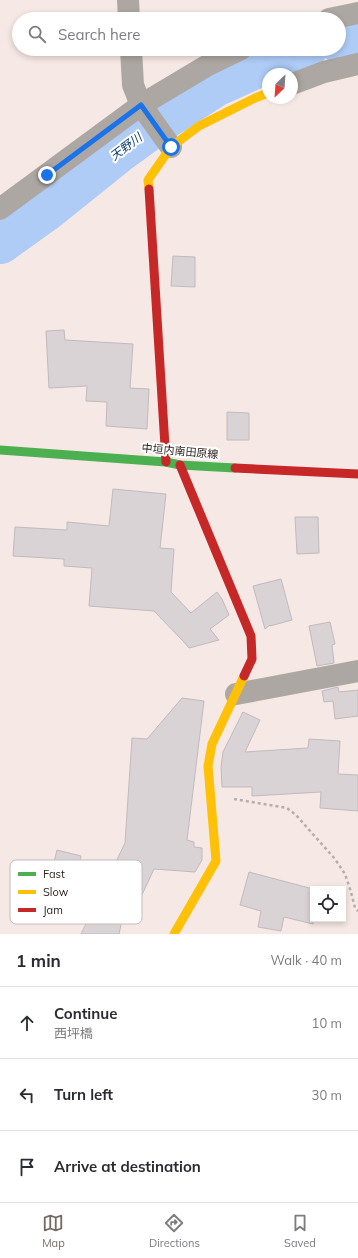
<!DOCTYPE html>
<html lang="en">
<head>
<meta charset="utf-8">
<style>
  body { margin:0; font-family:Mulish,"Noto Sans JP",sans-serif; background:#f7f7f7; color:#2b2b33 }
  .controls { position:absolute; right:12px; bottom:12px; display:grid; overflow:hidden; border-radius:0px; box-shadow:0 2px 6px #0003 }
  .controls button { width:36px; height:36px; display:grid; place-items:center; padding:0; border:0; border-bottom:1px solid #e1e1e2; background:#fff; color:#2b2b33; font:20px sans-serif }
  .compass { position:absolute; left:262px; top:68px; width:36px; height:36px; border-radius:50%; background:#fff; box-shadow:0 2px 6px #0003; rotate:205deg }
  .stop { position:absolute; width:12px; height:12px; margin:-9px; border:3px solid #1a73e8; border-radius:50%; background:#fff }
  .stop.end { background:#1a73e8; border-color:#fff; box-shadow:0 1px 4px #0008 }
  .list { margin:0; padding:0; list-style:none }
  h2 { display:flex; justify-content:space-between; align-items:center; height:52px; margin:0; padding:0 16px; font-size:17px }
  h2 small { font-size:13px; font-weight:400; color:#7c7c81 }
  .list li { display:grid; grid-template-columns:26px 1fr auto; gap:12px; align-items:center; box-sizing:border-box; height:72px; padding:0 16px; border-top:1px solid #e1e1e2 }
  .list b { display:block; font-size:15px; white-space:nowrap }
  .list p { margin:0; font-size:13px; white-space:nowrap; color:#7c7c81 }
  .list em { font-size:13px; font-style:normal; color:#7c7c81 }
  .icon { flex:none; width:22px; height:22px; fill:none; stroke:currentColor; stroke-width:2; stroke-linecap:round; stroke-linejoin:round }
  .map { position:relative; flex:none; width:358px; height:934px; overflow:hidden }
  .search { position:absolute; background:#fff; box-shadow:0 2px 6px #0003; left:12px; right:12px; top:12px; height:44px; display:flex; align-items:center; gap:10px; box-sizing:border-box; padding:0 14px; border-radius:22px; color:#7c7c81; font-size:15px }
  .sheet { height:268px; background:#fff }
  nav { display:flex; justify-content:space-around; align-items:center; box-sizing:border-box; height:56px; border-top:1px solid #e1e1e2; background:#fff; font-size:11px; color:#7c7c81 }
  nav a { display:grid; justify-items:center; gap:2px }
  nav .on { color:#756964 }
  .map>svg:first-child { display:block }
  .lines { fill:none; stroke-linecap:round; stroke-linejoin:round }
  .river { stroke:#aeccf6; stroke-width:44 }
  .building { fill:#d9d3d6; stroke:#c1babe }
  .path { stroke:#b6aeab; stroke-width:2.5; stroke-dasharray:3 3; stroke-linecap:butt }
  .street { stroke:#aca7a3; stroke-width:22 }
  .fast { stroke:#4caf50; stroke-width:9 }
  .slow { stroke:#ffc107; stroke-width:9 }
  .jam { stroke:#c62828; stroke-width:9 }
  .route { stroke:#1a73e8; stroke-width:5 }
  .labels { text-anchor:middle; stroke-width:4; stroke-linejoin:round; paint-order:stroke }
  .street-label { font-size:11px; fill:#2f241f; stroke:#fff }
  .water-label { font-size:12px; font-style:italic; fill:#0d3d74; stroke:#fff }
  .key { fill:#fff; stroke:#c1bdbc; stroke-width:1 }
  .key-label { font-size:11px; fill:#2f241f }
</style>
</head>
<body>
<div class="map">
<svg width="358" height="934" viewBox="0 0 358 934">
  <rect width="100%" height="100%" fill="#f6e8e4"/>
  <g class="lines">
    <path class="river" d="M 339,41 L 358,38
      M 0,242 L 46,209 L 117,152 L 167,116 L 215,85 L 275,58 L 305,49"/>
  </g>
  <path class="building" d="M 173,256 L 195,257 L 195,287 L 171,286 Z
    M 64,330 L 65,340 L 133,344 L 130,388 L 149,389 L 147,429 L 106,426 L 107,402 L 86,401 L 87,386 L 49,388 L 46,331 Z
    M 227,412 L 249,413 L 249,440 L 227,440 Z
    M 113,489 L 166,494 L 160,548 L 174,549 L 171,592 L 191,613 L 217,592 L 222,599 L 229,615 L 210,629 L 219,640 L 189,648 L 183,641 L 154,611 L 89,606 L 92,568 L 64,566 L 64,559 L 13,556 L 15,527 L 67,530 L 67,522 L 109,526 Z
    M 295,517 L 318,517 L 319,553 L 297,554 Z
    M 281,579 L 292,620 L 270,626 L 270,625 L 265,629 L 253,586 Z
    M 330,622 L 335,644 L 332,645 L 334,663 L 317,666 L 309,626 Z
    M 338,687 L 339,692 L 358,690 L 358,716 L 335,719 L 333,701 L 324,702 L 322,691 Z
    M 182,698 L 204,701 L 187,840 L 194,842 L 194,847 L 202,848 L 202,860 L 195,872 L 154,869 L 140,899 L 128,893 L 119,934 L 81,934 L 125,843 L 132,738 L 147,739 Z
    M 243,712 L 260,720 L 245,752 L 308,748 L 309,739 L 340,741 L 338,774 L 358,775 L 358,811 L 320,808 L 321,792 L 252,796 L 252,787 L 222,787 L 221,767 L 223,752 Z
    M 57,850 L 81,856 L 72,891 L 48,885 Z
    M 249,872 L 313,889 L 313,924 L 284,917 L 281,931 L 258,927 L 261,911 L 240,905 Z"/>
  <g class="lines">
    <path class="path" d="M 234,799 L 287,808 L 296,815 L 335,859 L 345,874 L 351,892 L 355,908 L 358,911"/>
    <path class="street" d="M 128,0 L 129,19
      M 329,19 L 358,13
      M 131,49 L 133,85 L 141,105 L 171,147
      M 292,84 L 324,72 L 358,64
      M 0,209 L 141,105 L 208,65 L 241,49
      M 236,694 L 358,671"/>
    <path class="fast" d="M 0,450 L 166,462 L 180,465 L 235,468"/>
    <path class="slow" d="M 149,189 L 148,180 L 171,147 L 199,126 L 255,98 L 268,93
      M 174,934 L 216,861 L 208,766 L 212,744 L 244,676"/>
    <path class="jam" d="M 149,189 L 166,462
      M 180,465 L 251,636 L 252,659 L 244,676
      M 235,468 L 358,474"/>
  </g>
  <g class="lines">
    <path class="route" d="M 47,175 L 141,105 L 171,147"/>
  </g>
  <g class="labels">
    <g class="street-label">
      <text transform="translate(180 451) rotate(5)" y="4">中垣内南田原線</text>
    </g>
    <g class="water-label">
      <text transform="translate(126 147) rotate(-37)" y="4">天野川</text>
    </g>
  </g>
  <rect x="10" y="860" width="132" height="64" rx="6" class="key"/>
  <rect x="18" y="872" width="18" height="4" fill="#4caf50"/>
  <rect x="18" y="890" width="18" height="4" fill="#ffc107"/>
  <rect x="18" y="908" width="18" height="4" fill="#c62828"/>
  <g class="key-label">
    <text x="43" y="878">Fast</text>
    <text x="43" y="896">Slow</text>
    <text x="43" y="914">Jam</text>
  </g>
</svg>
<div class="controls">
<button><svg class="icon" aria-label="locate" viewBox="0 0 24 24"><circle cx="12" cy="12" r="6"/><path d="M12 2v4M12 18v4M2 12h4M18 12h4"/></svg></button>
</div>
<svg class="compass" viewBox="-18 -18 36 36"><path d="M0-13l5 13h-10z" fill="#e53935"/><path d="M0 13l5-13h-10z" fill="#7c7c81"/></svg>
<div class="stop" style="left:171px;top:147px"></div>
<div class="stop end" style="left:47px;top:175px"></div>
<div class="search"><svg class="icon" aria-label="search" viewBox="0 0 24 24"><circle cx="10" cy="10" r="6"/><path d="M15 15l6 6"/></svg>Search here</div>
</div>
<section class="sheet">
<h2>1 min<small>Walk · 40 m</small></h2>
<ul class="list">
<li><svg class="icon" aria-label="ahead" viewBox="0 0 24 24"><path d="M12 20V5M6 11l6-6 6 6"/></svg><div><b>Continue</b><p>西坪橋</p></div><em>10 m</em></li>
<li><svg class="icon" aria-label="left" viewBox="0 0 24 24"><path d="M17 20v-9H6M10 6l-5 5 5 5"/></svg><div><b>Turn left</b></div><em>30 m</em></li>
<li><svg class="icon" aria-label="arrive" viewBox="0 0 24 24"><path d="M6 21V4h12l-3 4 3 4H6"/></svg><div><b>Arrive at destination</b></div></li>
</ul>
</section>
<nav>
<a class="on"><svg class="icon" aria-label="map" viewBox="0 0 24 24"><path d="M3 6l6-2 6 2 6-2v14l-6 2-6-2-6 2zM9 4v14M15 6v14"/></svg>Map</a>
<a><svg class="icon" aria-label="directions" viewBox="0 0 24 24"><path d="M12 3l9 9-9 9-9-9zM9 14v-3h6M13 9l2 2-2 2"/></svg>Directions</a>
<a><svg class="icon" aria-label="saved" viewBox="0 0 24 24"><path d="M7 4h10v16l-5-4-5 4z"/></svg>Saved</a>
</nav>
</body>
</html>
